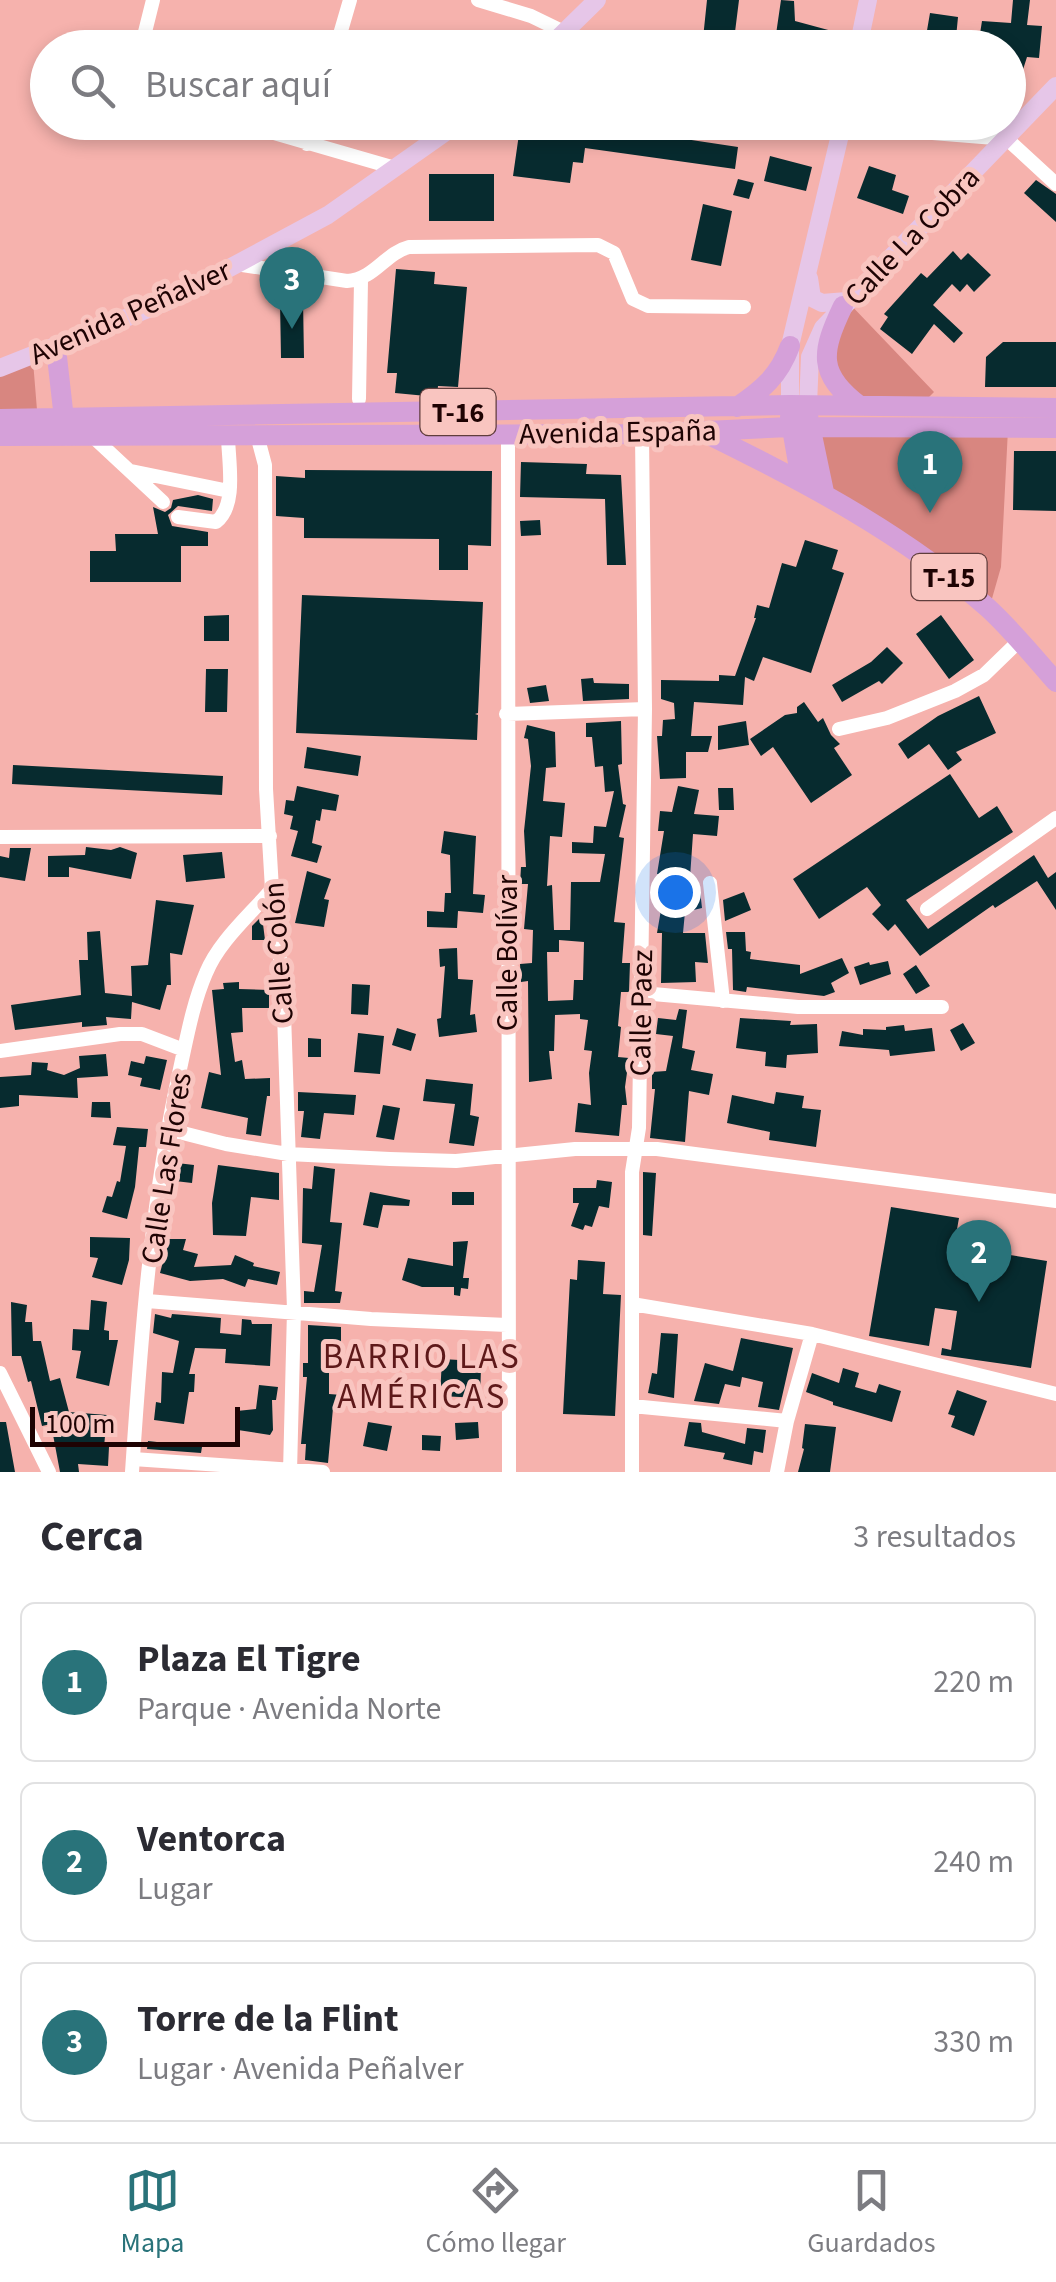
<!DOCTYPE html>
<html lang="es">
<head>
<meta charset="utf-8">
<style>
  body { margin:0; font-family:"Source Sans 3",sans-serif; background:#f7f7f7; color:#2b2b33 }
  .scale { position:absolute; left:30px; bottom:25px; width:210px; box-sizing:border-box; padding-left:10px; border:5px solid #1e0303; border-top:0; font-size:28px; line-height:35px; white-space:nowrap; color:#1e0303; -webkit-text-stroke:8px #f9c5c0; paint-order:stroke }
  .you { position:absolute; left:675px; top:892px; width:35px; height:35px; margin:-25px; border:8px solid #fff; border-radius:50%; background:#1a73e8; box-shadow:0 0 0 15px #1a73e833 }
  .badge { display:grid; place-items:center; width:65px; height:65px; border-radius:50%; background:#29737a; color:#fff; font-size:32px; font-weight:700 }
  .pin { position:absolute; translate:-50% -82px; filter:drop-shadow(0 2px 5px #0008) }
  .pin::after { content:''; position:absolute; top:52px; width:35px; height:30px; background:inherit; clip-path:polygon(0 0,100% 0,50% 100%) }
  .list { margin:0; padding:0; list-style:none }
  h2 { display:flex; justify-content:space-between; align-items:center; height:130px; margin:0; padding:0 40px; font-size:42px }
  h2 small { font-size:32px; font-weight:400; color:#7c7c81 }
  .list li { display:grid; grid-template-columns:65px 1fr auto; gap:30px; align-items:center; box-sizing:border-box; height:160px; margin:0 20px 20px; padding:0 20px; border:2px solid #e1e1e2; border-radius:15px }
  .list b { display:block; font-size:38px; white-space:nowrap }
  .list p { margin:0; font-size:32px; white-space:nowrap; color:#7c7c81 }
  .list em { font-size:32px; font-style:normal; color:#7c7c81 }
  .icon { flex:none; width:55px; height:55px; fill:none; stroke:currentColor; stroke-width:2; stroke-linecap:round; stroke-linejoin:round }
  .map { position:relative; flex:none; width:1056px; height:1472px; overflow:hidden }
  .search { position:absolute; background:#fff; box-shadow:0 5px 15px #0003; left:30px; right:30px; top:30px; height:110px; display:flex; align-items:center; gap:25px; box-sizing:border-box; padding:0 35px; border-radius:55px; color:#7c7c81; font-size:38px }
  .sheet { height:670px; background:#fff }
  nav { display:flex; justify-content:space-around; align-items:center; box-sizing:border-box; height:140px; border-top:2px solid #e1e1e2; background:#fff; font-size:28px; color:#7c7c81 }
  nav a { display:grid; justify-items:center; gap:5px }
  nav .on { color:#29737a }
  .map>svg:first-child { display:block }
  .green { fill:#d88680 }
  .building { fill:#072b2f; fill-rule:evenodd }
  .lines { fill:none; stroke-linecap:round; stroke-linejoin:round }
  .minor { stroke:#fff; stroke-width:14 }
  .major { stroke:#e6c6e8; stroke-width:18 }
  .highway { stroke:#d5a0d9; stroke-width:20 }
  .labels { text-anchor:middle; stroke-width:10; stroke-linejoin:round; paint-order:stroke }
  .shield { fill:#f9c5c0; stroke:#603d3c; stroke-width:2.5 }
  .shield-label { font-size:28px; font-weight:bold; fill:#1e0303 }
  .street-label { font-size:30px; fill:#1e0303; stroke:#f9c5c0 }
  .quarter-label { font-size:35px; letter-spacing:2.5px; fill:#5e191a; stroke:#f9c5c0 }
</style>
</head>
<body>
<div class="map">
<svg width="1056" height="1472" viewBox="0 0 1056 1472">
  <rect width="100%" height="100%" fill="#f6b2ad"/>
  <path class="green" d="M 847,301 L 934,392 L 919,407 L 860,406 L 840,391 L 827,344 Z
    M 33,361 L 37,410 L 0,410 L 0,375 Z
    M 809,427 L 1008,429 L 1001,567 L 989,609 L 824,492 Z"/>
  <path class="building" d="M 707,0 L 739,0 L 733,48 L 702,48 Z
    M 781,0 L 794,1 L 795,21 L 843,34 L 839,48 L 774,48 Z
    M 1013,0 L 1030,0 L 1027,25 L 1042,26 L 1039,58 L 1027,57 L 1011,107 L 1008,107 L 1008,48 L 998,48 L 998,44 L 979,40 L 982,21 L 1011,23 Z
    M 930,13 L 958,17 L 955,48 L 924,48 Z
    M 585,124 L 738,147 L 735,169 L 585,148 L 583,163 L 573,162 L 570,183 L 513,176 L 520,127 L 583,136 Z
    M 770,156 L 812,167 L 806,191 L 764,181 Z
    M 869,166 L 896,175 L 892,190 L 909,196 L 903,214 L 857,198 Z
    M 429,174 L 494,174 L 494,221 L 429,221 Z
    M 738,179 L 754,183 L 749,199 L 733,195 Z
    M 1036,180 L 1056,194 L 1056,222 L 1024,193 Z
    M 703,204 L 732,211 L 721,266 L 691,260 Z
    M 953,251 L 961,260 L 968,253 L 991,275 L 974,292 L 967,284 L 960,292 L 952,284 L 933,305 L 963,333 L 954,343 L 934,324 L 912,354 L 880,329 L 888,317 L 884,314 L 921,273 L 927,278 Z
    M 396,269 L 435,272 L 434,284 L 467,287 L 458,387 L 438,386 L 437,397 L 395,393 L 397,373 L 387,373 Z
    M 303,300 L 304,358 L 281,358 L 280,301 Z
    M 1003,342 L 1056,342 L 1056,387 L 985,387 L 986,357 Z
    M 1014,451 L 1056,451 L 1056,511 L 1013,510 Z
    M 521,462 L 587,464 L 586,474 L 621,475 L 626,565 L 607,565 L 605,499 L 520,497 Z
    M 305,470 L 492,471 L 491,546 L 468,545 L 468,570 L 439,570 L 439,539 L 304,538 L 304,518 L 276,516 L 276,476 L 305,478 Z
    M 198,495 L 213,499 L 212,511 L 178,506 L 168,515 L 172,526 L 208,532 L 208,546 L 181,546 L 181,582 L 90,582 L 90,551 L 116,551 L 115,534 L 158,534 L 153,507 L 165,512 L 171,508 L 173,500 Z
    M 540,520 L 541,535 L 521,536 L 520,521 Z
    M 805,540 L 838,550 L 832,569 L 844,573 L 811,673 L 763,657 L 754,681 L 745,677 L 743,705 L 694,702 L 691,736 L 712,736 L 708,752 L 686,752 L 686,778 L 660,779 L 657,736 L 662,736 L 663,720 L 675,719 L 674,703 L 661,699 L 661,680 L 719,681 L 719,675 L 735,676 L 756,618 L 754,618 L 757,605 L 769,608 L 782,563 L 796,567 Z
    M 302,595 L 483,602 L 478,713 L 475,714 L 478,715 L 477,740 L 296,733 Z
    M 229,615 L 229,641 L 204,641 L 204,616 Z
    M 941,615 L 974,660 L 949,679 L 916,634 Z
    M 887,647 L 903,663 L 882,684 L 879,681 L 842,702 L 832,685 L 871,662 Z
    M 206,669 L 228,669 L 227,712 L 205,712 Z
    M 593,678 L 594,683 L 629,684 L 629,699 L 583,701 L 581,679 Z
    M 546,685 L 549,701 L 530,703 L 527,688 Z
    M 979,696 L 996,733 L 956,752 L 962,760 L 948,770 L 929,744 L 908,759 L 898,744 L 938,716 Z
    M 804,702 L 818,722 L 823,718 L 831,735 L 840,744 L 834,748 L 852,775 L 811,803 L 773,747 L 761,756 L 750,739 L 785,715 L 797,713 L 797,707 Z
    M 621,721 L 622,764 L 618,765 L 623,804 L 626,805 L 619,837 L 624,838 L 614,922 L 625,923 L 622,963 L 630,963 L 629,992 L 621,992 L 618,1026 L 621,1027 L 618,1057 L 629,1058 L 625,1087 L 627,1105 L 622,1105 L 619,1136 L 575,1132 L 578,1103 L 591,1105 L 589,1073 L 592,1051 L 584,1050 L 588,1020 L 580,1019 L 580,1014 L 555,1015 L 554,1051 L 549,1051 L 552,1079 L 529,1082 L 528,981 L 521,982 L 520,964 L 532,963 L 533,930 L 524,929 L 528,884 L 520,884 L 521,867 L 526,867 L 524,831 L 531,766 L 528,739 L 524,738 L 527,725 L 555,732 L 556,767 L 546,768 L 543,801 L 565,803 L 562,837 L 550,836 L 547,886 L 552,885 L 554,930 L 570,930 L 571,882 L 600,882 L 605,854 L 572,853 L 572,842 L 593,843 L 594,826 L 606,827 L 614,791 L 605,792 L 603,766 L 595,767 L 592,737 L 586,737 L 586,723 ZM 559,940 L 584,942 L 583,980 L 574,980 L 573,1000 L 548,1001 L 547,952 L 559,952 Z
    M 746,721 L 749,745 L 718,750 L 718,726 Z
    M 307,747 L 361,756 L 358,776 L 304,768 Z
    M 13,765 L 223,776 L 222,795 L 12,784 Z
    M 950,774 L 979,818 L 997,806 L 1013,832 L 906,900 L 928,929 L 1034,855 L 1048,878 L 1056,872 L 1056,910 L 1037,881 L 995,908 L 993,905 L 920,956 L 895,924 L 888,931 L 872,914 L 881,905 L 867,887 L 819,919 L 793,879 Z
    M 297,786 L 339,795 L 336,811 L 322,809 L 320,821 L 316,820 L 312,843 L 322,846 L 317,863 L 291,856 L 298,831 L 290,829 L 293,816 L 284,814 L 286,800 L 294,801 Z
    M 678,786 L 699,790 L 694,814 L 719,816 L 717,836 L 693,834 L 689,892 L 700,890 L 702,908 L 685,912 L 683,933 L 705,933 L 708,963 L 695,962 L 696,982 L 661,983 L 662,933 L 657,933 L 667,875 L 657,874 L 664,831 L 658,831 L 660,811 L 672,812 Z
    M 718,788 L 733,788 L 734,810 L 719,810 Z
    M 444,831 L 476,836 L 473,894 L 485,895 L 483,913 L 458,911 L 457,928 L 427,927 L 427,911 L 444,912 L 445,893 L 451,893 L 450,855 L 441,853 Z
    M 86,847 L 111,850 L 120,847 L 137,853 L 131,879 L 69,867 L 69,877 L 48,877 L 48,856 L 85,855 Z
    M 10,848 L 31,848 L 25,881 L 0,877 L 0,856 L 9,858 Z
    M 222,852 L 225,878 L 186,882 L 183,855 Z
    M 307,871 L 331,879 L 324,899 L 329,900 L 324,927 L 295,923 Z
    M 744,892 L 751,910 L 725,921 L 723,900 Z
    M 156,900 L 194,905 L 182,955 L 170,953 L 171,985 L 167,985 L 160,1010 L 132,1002 L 131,1019 L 106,1017 L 107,1025 L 82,1027 L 82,1022 L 15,1030 L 11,1005 L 81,995 L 79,960 L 88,960 L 87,932 L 100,931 L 105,993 L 132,996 L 131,966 L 148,965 Z
    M 262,916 L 265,940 L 252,940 L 252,926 Z
    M 726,932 L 745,932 L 746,951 L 751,952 L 750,959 L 800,965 L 800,974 L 842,958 L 849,973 L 831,983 L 835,992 L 824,996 L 747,987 L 746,992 L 733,990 L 732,949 L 728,949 Z
    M 457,948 L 458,979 L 473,980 L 470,1015 L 475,1014 L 477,1032 L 439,1037 L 437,1019 L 441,1018 L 445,966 L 440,967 L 439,949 Z
    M 888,961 L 891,974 L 860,985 L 854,967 L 869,962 L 870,965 Z
    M 916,965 L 930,986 L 916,994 L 903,974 Z
    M 239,982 L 239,989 L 269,990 L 269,1008 L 242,1008 L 243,1032 L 231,1033 L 235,1062 L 242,1060 L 245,1079 L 270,1078 L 270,1096 L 267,1096 L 261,1136 L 246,1134 L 248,1118 L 201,1108 L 209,1072 L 221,1075 L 212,990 L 224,989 L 223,983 Z
    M 352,984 L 370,985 L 368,1015 L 351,1014 Z
    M 679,1009 L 687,1010 L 682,1048 L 695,1051 L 691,1070 L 713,1074 L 709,1095 L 689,1091 L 685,1142 L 650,1138 L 655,1089 L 652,1089 L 652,1072 L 666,1071 L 673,1036 L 656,1034 L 658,1018 L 676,1020 Z
    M 740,1018 L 791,1021 L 790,1025 L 817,1024 L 818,1053 L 787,1055 L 786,1068 L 765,1066 L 766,1052 L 736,1048 Z
    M 963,1023 L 975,1043 L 961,1051 L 950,1030 Z
    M 904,1025 L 905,1031 L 932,1028 L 935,1051 L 890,1056 L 889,1050 L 839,1046 L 842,1031 L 863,1035 L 863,1029 L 886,1030 L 886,1027 Z
    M 397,1028 L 416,1034 L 411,1051 L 392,1045 Z
    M 358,1033 L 384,1036 L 380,1074 L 354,1072 Z
    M 308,1038 L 321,1039 L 321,1057 L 308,1057 Z
    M 106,1054 L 108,1076 L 77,1078 L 78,1098 L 19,1095 L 19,1106 L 0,1108 L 0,1077 L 31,1075 L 32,1062 L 48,1063 L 47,1070 L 64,1075 L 80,1068 L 79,1056 Z
    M 146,1056 L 167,1060 L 160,1090 L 140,1086 L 142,1078 L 128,1075 L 131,1061 L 144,1064 Z
    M 426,1079 L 473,1084 L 470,1115 L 479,1117 L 474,1146 L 449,1143 L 455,1104 L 423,1101 Z
    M 298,1092 L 356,1095 L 354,1115 L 324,1113 L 320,1139 L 301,1137 L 304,1111 L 298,1111 Z
    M 776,1092 L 804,1096 L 802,1108 L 821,1110 L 816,1147 L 769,1140 L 770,1132 L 727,1123 L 732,1095 L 774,1104 Z
    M 92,1102 L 110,1102 L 111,1118 L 91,1117 Z
    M 383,1105 L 400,1108 L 394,1140 L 376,1137 Z
    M 117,1127 L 148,1129 L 146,1147 L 139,1147 L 135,1187 L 127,1219 L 102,1212 L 107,1196 L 112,1197 L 117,1181 L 120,1182 L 126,1146 L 113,1145 Z
    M 177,1163 L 194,1165 L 192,1183 L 175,1181 Z
    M 218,1165 L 279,1173 L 279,1200 L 251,1197 L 246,1236 L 213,1235 L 212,1203 Z
    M 314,1166 L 335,1169 L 330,1222 L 342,1223 L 335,1291 L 342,1292 L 340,1303 L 304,1303 L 304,1291 L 314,1292 L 322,1245 L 302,1243 L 303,1188 L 312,1189 Z
    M 643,1172 L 656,1173 L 652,1236 L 643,1235 Z
    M 597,1180 L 612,1182 L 609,1208 L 599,1206 L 592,1227 L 585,1225 L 583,1230 L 571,1226 L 579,1203 L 573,1203 L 573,1188 L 596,1188 Z
    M 370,1192 L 410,1200 L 409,1206 L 383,1205 L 378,1228 L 363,1225 Z
    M 452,1192 L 474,1192 L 474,1205 L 452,1205 Z
    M 891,1207 L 959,1218 L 954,1246 L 1047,1261 L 1031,1368 L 941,1355 L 942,1348 L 951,1350 L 957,1311 L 935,1308 L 929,1346 L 869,1336 Z
    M 90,1237 L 130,1238 L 129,1260 L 122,1285 L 92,1277 L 98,1258 L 90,1257 Z
    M 169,1239 L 186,1239 L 183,1250 L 198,1254 L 194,1267 L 231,1265 L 235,1255 L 254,1263 L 253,1266 L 280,1272 L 277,1285 L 248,1279 L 245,1287 L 223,1279 L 190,1281 L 160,1273 Z
    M 468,1241 L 463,1278 L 469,1278 L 468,1289 L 461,1288 L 460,1296 L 454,1295 L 454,1287 L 422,1287 L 402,1280 L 408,1258 L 453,1266 L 453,1242 Z
    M 578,1260 L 605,1262 L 603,1294 L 621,1295 L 615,1416 L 563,1414 L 570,1279 L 577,1280 Z
    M 91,1300 L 107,1302 L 104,1330 L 109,1331 L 109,1340 L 118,1340 L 109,1386 L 76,1378 L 81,1351 L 72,1350 L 73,1329 L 89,1330 Z
    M 11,1302 L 27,1305 L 25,1322 L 32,1322 L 33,1341 L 41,1341 L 50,1381 L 60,1378 L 69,1412 L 107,1415 L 104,1447 L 109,1447 L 108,1466 L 78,1464 L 79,1472 L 60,1472 L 51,1424 L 42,1426 L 31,1381 L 28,1382 L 21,1356 L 12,1356 Z
    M 155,1314 L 171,1318 L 172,1314 L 221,1318 L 220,1333 L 241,1335 L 242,1319 L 251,1320 L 252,1324 L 272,1324 L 270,1366 L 225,1363 L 226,1349 L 195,1348 L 189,1374 L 195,1374 L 194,1392 L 189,1392 L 184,1424 L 154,1420 L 156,1402 L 161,1403 L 162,1372 L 173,1373 L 179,1341 L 153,1333 Z
    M 308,1325 L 341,1327 L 341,1345 L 329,1345 L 329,1394 L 342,1395 L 341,1409 L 333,1408 L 328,1463 L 305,1460 L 306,1444 L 301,1444 L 307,1377 L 303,1377 L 303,1363 L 308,1363 Z
    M 661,1333 L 678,1334 L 674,1398 L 648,1393 L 652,1373 L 657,1374 Z
    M 741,1338 L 793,1348 L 779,1410 L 758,1407 L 763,1382 L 742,1377 L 740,1387 L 725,1384 L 719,1404 L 694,1401 L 705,1363 L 733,1371 Z
    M 442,1359 L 459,1360 L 458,1367 L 481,1368 L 480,1398 L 440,1396 Z
    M 843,1368 L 859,1373 L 855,1387 L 876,1393 L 879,1384 L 901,1391 L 892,1422 L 833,1405 L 833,1402 L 806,1392 L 812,1373 L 839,1383 Z
    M 259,1385 L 278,1387 L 276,1400 L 272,1400 L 273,1430 L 270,1435 L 238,1430 L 237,1411 L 256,1409 Z
    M 957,1390 L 987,1401 L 974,1436 L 951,1427 L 955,1416 L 948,1414 Z
    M 0,1422 L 6,1422 L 15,1472 L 0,1472 Z
    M 368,1422 L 392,1426 L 387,1451 L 363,1446 Z
    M 478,1422 L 479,1438 L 456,1440 L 455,1423 Z
    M 689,1422 L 701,1423 L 702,1432 L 745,1444 L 747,1428 L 766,1430 L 763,1453 L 754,1451 L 752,1465 L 723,1459 L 725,1453 L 684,1446 Z
    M 805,1424 L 836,1427 L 830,1472 L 798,1472 L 804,1449 L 802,1448 Z
    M 422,1435 L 441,1436 L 440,1451 L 422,1450 Z
    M 148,1441 L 202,1447 L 201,1453 L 147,1449 Z"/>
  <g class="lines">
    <path class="minor" d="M 478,0 L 531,16 L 564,32
      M 141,48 L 153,0
      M 336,48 L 350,0
      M 236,122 L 395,168
      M 796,122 L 1007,139 L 1056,184
      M 307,144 L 313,122
      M 236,264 L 347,281 C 375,279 385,253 409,247 L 598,245 L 614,253 L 633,299 L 648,306 L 744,307
      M 359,399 L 361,280
      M 508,434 L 509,1472
      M 91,435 L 163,502
      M 257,435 L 265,465 L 266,789 L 272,889 L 283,984 L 294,1310 L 290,1472
      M 131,471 L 229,491
      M 178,517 L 216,522 C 238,505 228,460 228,435
      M 506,714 L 645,709
      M 839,729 L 887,718 L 955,691 L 984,675 L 1019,641
      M 0,837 L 270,836
      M 710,883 L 723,1001
      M 927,909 L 1056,818
      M 642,993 L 798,1007 L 942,1007
      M 0,1051 L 120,1034 L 142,1034 L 184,1050
      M 167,1129 L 226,1144 L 288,1154 L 390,1159 L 456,1161 L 575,1149 L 657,1149 L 1056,1201
      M 147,1301 L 371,1319 L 507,1325
      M 632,1304 L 812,1334 L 1056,1394
      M 0,1373 L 49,1472
      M 632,1406 L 787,1421
      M 133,1459 L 323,1472
      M 132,1472 C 141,1338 151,1200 180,1069 C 187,1037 193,1003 206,973 C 219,941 250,915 272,889
      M 632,1472 L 632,1172 L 639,1128 L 645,709 L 642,434
      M 777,1472 L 787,1421 L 812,1334"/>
    <path class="major" d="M 548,48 L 597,0
      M 858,48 L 868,0
      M 809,278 L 812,298 L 822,303 L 847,301
      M 0,368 L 166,302 L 328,215 L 460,122
      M 790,405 L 790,346 L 843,122
      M 808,405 L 810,357 L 823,328 L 1056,86"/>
    <path class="highway" d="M 843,306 C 821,352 817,374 860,406
      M 56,348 L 64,419
      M 737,407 C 762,390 779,376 790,346
      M 808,416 L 824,492
      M 790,417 L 801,480
      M 0,419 L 790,405 L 1056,408
      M 705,433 C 805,482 904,534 988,608 C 1012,630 1034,657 1056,682
      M 0,436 L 642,434 L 790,427 L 1056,428"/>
  </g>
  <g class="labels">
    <g class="shield">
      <rect x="420.5" y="389" width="75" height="46" rx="8"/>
      <rect x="911.5" y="554" width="75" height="46" rx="8"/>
    </g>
    <g class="shield-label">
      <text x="458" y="422">T-16</text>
      <text x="949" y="587">T-15</text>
    </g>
    <g class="street-label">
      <text transform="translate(912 236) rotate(-46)" y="10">Calle La Cobra</text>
      <text transform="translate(130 312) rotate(-24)" y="10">Avenida Peñalver</text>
      <text transform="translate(618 432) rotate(-1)" y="10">Avenida España</text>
      <text transform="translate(278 953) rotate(-94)" y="10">Calle Colón</text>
      <text transform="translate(507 953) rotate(-90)" y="10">Calle Bolívar</text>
      <text transform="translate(641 1013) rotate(-89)" y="10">Calle Paez</text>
      <text transform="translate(166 1168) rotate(-81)" y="10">Calle Las Flores</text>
    </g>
    <g class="quarter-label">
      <text x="422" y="1368">BARRIO LAS<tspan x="422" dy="40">AMÉRICAS</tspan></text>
    </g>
  </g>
</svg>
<div class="scale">100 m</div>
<div class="you"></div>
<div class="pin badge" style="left:930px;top:513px">1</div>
<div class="pin badge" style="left:979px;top:1302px">2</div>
<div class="pin badge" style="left:292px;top:329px">3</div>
<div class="search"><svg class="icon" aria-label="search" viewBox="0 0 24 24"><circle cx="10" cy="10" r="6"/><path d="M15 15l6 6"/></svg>Buscar aquí</div>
</div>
<section class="sheet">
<h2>Cerca<small>3 resultados</small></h2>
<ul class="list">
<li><span class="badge">1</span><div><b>Plaza El Tigre</b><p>Parque · Avenida Norte</p></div><em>220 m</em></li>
<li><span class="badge">2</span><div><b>Ventorca</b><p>Lugar</p></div><em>240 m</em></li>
<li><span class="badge">3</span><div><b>Torre de la Flint</b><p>Lugar · Avenida Peñalver</p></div><em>330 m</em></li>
</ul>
</section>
<nav>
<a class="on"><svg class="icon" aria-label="map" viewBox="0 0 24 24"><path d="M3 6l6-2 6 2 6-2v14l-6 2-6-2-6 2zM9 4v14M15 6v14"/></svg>Mapa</a>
<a><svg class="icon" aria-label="directions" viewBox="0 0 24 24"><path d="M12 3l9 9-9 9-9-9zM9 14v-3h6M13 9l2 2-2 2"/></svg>Cómo llegar</a>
<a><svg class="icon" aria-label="saved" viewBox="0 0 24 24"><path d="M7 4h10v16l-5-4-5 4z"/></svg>Guardados</a>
</nav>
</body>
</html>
